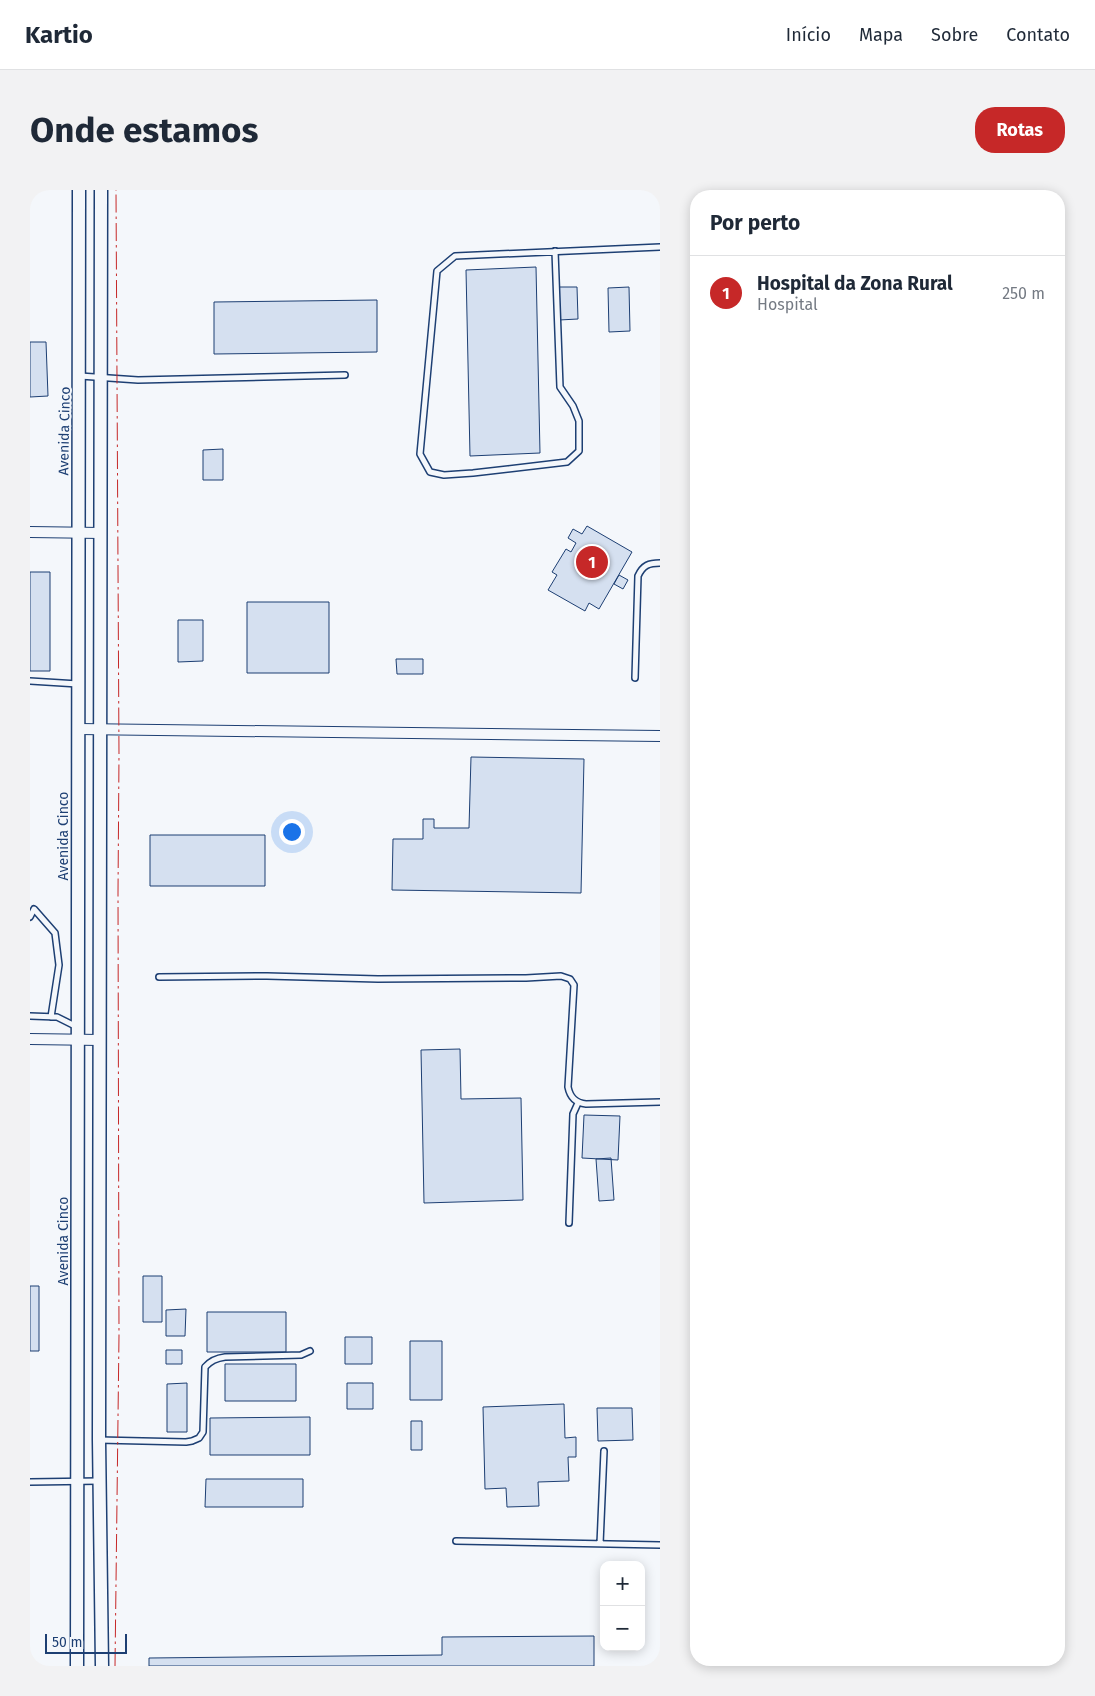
<!DOCTYPE html>
<html lang="pt">
<head>
<meta charset="utf-8">
<style>
  body { margin:0; font-family:"Fira Sans",sans-serif; background:#f2f2f3; color:#1f2937 }
  .controls { position:absolute; right:15px; bottom:15px; display:grid; overflow:hidden; border-radius:10px; box-shadow:0 2px 12px #0003 }
  .controls button { width:45px; height:45px; display:grid; place-items:center; padding:0; border:0; border-bottom:1px solid #e0e1e3; background:#fff; color:#1f2937; font:25px sans-serif }
  .scale { position:absolute; left:15px; bottom:12px; width:82px; box-sizing:border-box; padding-left:5px; border:2px solid #1d3f73; border-top:0; font-size:14px; line-height:18px; white-space:nowrap; color:#1d3f73; -webkit-text-stroke:4px #f4f7fb; paint-order:stroke }
  .you { position:absolute; left:261px; top:641px; width:18px; height:18px; margin:-12px; border:4px solid #fff; border-radius:50%; background:#1a73e8; box-shadow:0 0 0 8px #1a73e833 }
  .badge { display:grid; place-items:center; width:32px; height:32px; border-radius:50%; background:#c62828; color:#fff; font-size:16px; font-weight:700 }
  .pin { position:absolute; translate:-50% -50%; border:2px solid #fff; box-shadow:0 1px 5px #0006 }
  .list { margin:0; padding:0; list-style:none }
  h2 { display:flex; justify-content:space-between; align-items:center; height:65px; margin:0; padding:0 20px; font-size:21px }
  h2 small { font-size:16px; font-weight:400; color:#747a83 }
  .list li { display:grid; grid-template-columns:32px 1fr auto; gap:15px; align-items:center; box-sizing:border-box; height:75px; padding:0 20px; border-top:1px solid #e0e1e3 }
  .list b { display:block; font-size:19px; white-space:nowrap }
  .list p { margin:0; font-size:16px; white-space:nowrap; color:#747a83 }
  .list em { font-size:16px; font-style:normal; color:#747a83 }
  .map { position:relative; flex:none; width:630px; height:1476px; overflow:hidden; border-radius:20px }
  header { display:flex; align-items:center; gap:30px; box-sizing:border-box; height:70px; padding:0 25px; background:#fff; border-bottom:1px solid #e0e1e3 }
  header strong { font-size:24px }
  nav { display:flex; gap:28px; margin-inline-start:auto; font-size:18px }
  .intro { display:flex; align-items:center; justify-content:space-between; box-sizing:border-box; height:120px; padding:0 30px }
  h1 { margin:0; font-size:35px }
  .button { padding:12px 22px; border-radius:20px; background:#c62828; color:#fff; font-size:18px; font-weight:700 }
  main { display:flex; gap:30px; padding:0 30px }
  aside { flex:1; background:#fff; border-radius:20px; box-shadow:0 2px 12px #0003 }
  .map>svg:first-child { display:block }
  .building { fill:#d5e0f0; stroke:#1d3f73 }
  .lines { fill:none; stroke-linecap:round; stroke-linejoin:round }
  .service-casing { stroke:#1d3f73; stroke-width:8 }
  .minor-casing { stroke:#1d3f73; stroke-width:12 }
  .tertiary-casing { stroke:#1d3f73; stroke-width:15 }
  .service { stroke:#f4f7fb; stroke-width:5 }
  .minor { stroke:#f4f7fb; stroke-width:10 }
  .tertiary { stroke:#f4f7fb; stroke-width:12 }
  .power { stroke:#c62828; stroke-width:1; stroke-dasharray:18 4 2.5 4; stroke-linecap:butt }
  .labels { text-anchor:middle; stroke-width:4; stroke-linejoin:round; paint-order:stroke }
  .street-label { font-size:14px; fill:#1d3f73; stroke:#f4f7fb }
</style>
</head>
<body>
<header>
<strong>Kartio</strong>
<nav><a>Início</a><a>Mapa</a><a>Sobre</a><a>Contato</a></nav>
</header>
<div class="intro"><h1>Onde estamos</h1><a class="button">Rotas</a></div>
<main>
<div class="map">
<svg width="630" height="1476" viewBox="0 0 630 1476">
  <rect width="100%" height="100%" fill="#f4f7fb"/>
  <path class="building" d="M 506,77 L 510,263 L 440,266 L 436,80 Z
    M 528,97 L 547,97 L 548,129 L 529,130 Z
    M 599,97 L 600,141 L 579,142 L 578,98 Z
    M 347,110 L 347,162 L 184,164 L 184,112 Z
    M 0,152 L 16,152 L 18,206 L 0,207 Z
    M 193,259 L 193,290 L 173,290 L 173,260 Z
    M 557,336 L 602,362 L 569,419 L 559,413 L 555,421 L 518,400 L 527,385 L 522,382 L 536,359 L 541,362 L 546,353 L 538,348 L 543,339 L 552,344 Z
    M 0,382 L 20,382 L 20,481 L 0,481 Z
    M 589,385 L 598,390 L 593,399 L 584,394 Z
    M 217,412 L 299,412 L 299,483 L 217,483 Z
    M 148,430 L 173,430 L 173,471 L 148,472 Z
    M 366,469 L 393,469 L 393,484 L 367,484 Z
    M 441,567 L 554,569 L 551,703 L 362,700 L 363,649 L 393,649 L 393,629 L 404,629 L 404,638 L 439,638 Z
    M 120,645 L 235,645 L 235,696 L 120,696 Z
    M 430,859 L 431,909 L 491,908 L 493,1010 L 394,1013 L 391,860 Z
    M 554,925 L 590,926 L 588,970 L 552,968 Z
    M 581,968 L 584,1010 L 569,1011 L 566,969 Z
    M 113,1086 L 132,1086 L 132,1132 L 113,1132 Z
    M 0,1096 L 9,1096 L 9,1161 L 0,1161 Z
    M 156,1119 L 155,1146 L 136,1146 L 136,1120 Z
    M 177,1122 L 256,1122 L 256,1162 L 177,1162 Z
    M 315,1147 L 342,1147 L 342,1174 L 315,1174 Z
    M 380,1151 L 412,1151 L 412,1210 L 380,1210 Z
    M 136,1160 L 152,1160 L 152,1174 L 136,1174 Z
    M 195,1174 L 266,1174 L 266,1211 L 195,1211 Z
    M 157,1193 L 157,1242 L 137,1242 L 137,1194 Z
    M 317,1193 L 343,1193 L 343,1219 L 317,1219 Z
    M 534,1214 L 535,1248 L 546,1247 L 546,1267 L 538,1267 L 539,1291 L 508,1292 L 509,1316 L 477,1317 L 476,1298 L 455,1299 L 453,1217 Z
    M 567,1218 L 602,1218 L 603,1250 L 568,1251 Z
    M 280,1227 L 280,1265 L 180,1265 L 180,1228 Z
    M 381,1231 L 392,1231 L 392,1260 L 381,1260 Z
    M 176,1289 L 273,1289 L 273,1317 L 175,1317 Z
    M 564,1446 L 564,1476 L 119,1476 L 119,1468 L 412,1465 L 412,1447 Z"/>
  <g class="lines">
    <g class="service-casing">
      <path id="service" d="M 525,61 L 530,197 L 543,216 L 549,231 L 549,261 L 537,272 L 443,283 L 414,285 L 400,282 L 390,264 L 407,81 L 425,66 L 630,57
        M 50,186 L 108,190 L 315,185
        M 605,488 L 608,386 C 613,375 619,373 630,373
        M 0,491 L 48,494
        M 0,727 L 4,719 L 25,743 L 29,775 L 21,827
        M 129,787 L 237,786 L 348,789 L 496,788 L 531,786 L 540,789 L 544,795 L 538,897 C 540,907 545,913 556,914 L 630,912
        M 0,826 L 27,827 L 47,837
        M 539,1033 L 543,924 L 548,913
        M 69,1250 L 156,1252 L 162,1251 L 169,1248 L 173,1242 L 175,1177 C 181,1170 187,1168 195,1167 L 271,1165 L 280,1161
        M 0,1292 L 69,1291
        M 426,1351 L 630,1355
        M 570,1354 L 574,1261"/>
    </g>
    <g class="minor-casing">
      <path id="minor" d="M 0,342 L 71,343
        M 49,539 L 630,546
        M 0,849 L 70,850"/>
    </g>
    <g class="tertiary-casing">
      <path id="tertiary" d="M 71,0 L 69,1250 L 72,1476
        M 47,1476 L 49,0"/>
    </g>
    <use href="#service" class="service"/>
    <use href="#minor" class="minor"/>
    <use href="#tertiary" class="tertiary"/>
    <path class="power" d="M 85,1476 L 89,1145 L 88,703 L 89,565 L 86,0"/>
  </g>
  <g class="labels">
    <g class="street-label">
      <text transform="translate(34 241) rotate(-89)" y="5">Avenida Cinco</text>
      <text transform="translate(33 646) rotate(-90)" y="5">Avenida Cinco</text>
      <text transform="translate(33 1051) rotate(-90)" y="5">Avenida Cinco</text>
    </g>
  </g>
</svg>
<div class="controls">
<button>+</button>
<button>−</button>
</div>
<div class="scale">50 m</div>
<div class="you"></div>
<div class="pin badge" style="left:562px;top:372px">1</div>
</div>
<aside>
<h2>Por perto<small></small></h2>
<ul class="list">
<li><span class="badge">1</span><div><b>Hospital da Zona Rural</b><p>Hospital</p></div><em>250 m</em></li>
</ul>
</aside>
</main>
</body>
</html>
